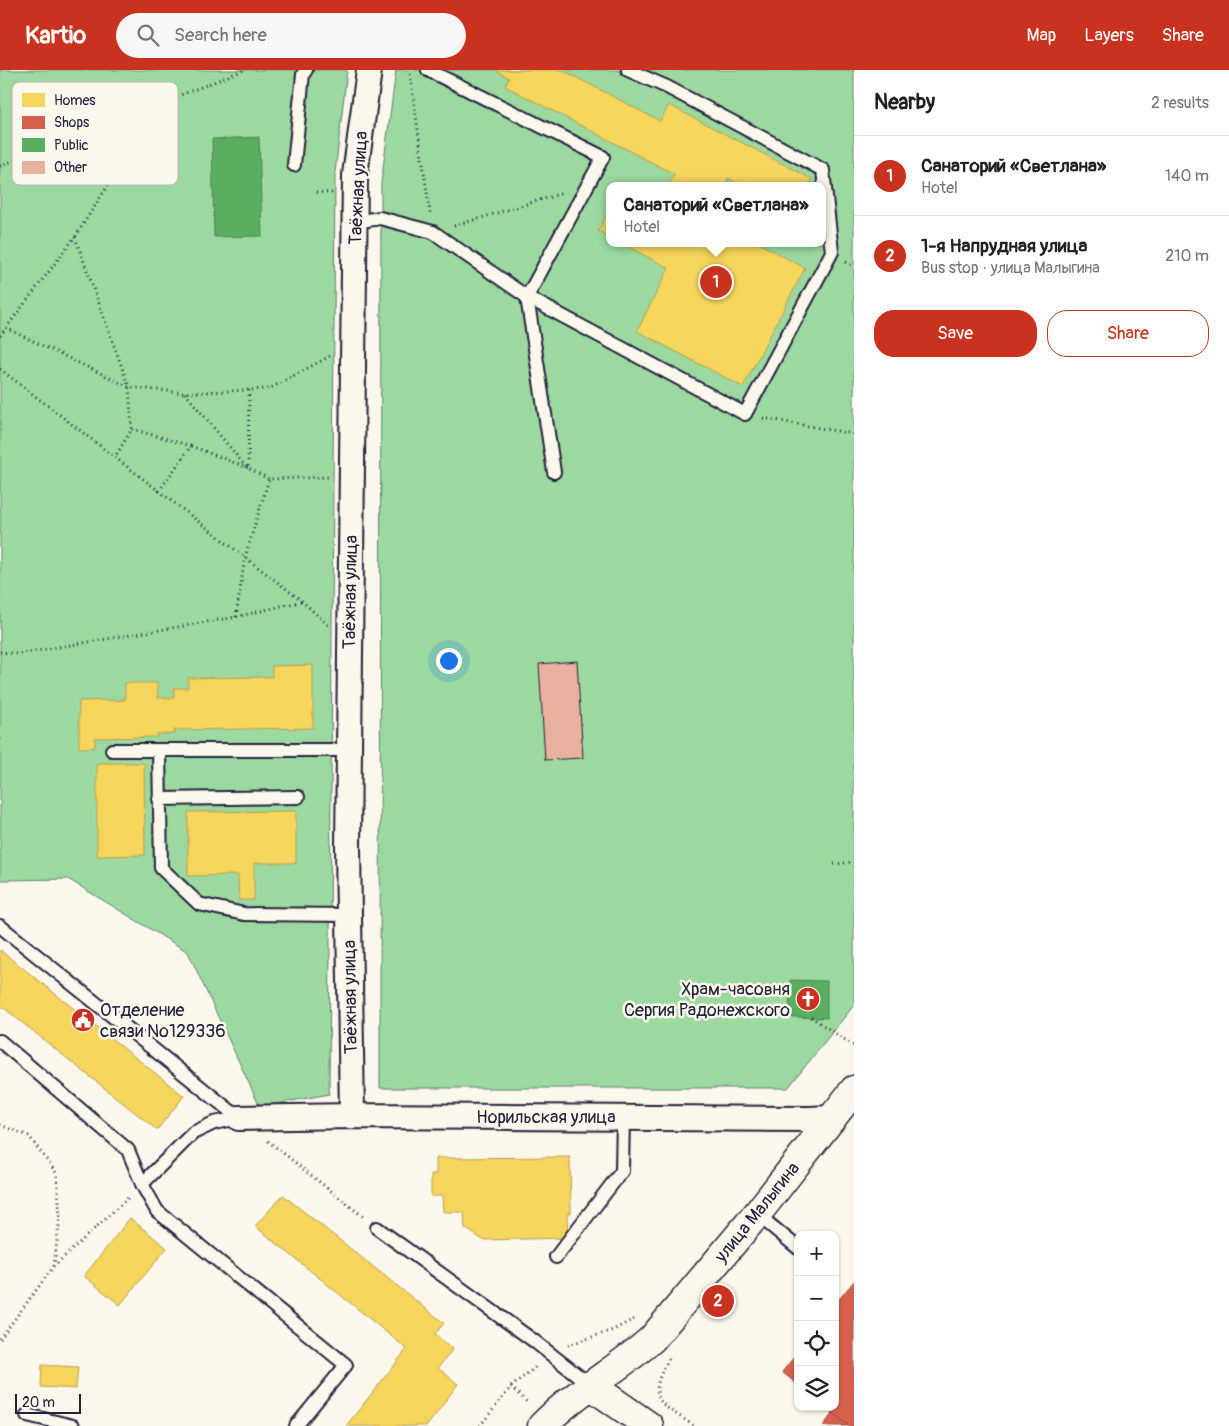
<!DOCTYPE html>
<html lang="en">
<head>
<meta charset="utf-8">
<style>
  body { margin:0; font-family:Pangolin,sans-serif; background:#f6f6f6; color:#202124 }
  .controls { position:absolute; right:15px; bottom:15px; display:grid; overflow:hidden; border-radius:10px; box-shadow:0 1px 4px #0004 }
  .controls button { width:45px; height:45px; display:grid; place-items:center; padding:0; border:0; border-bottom:1px solid #e0e0e0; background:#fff; color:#202124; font:25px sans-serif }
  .scale { position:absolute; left:15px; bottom:12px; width:66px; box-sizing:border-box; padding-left:5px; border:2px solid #22223b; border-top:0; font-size:14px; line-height:18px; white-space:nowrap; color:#22223b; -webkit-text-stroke:4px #fbf7ec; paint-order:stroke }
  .you { position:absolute; left:448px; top:590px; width:18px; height:18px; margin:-12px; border:4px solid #fff; border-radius:50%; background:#1a73e8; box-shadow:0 0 0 8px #1a73e833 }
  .badge { display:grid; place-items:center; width:32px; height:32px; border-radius:50%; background:#c8321e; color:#fff; font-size:16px; font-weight:700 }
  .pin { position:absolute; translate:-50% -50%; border:2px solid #fff; box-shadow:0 1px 5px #0006 }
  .popup { position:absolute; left:606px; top:112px; width:220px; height:65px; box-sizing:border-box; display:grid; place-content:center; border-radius:10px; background:#fff; filter:drop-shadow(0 1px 4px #0005); font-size:16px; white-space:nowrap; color:#757577 }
  .popup b { font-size:19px; color:#202124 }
  .popup::after { content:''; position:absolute; left:50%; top:100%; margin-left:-10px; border:10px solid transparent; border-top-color:#fff }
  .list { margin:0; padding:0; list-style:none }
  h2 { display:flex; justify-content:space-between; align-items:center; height:65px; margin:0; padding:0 20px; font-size:21px }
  h2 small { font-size:16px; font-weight:400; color:#757577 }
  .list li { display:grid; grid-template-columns:32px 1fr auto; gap:15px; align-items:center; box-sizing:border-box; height:80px; padding:0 20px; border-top:1px solid #e0e0e0 }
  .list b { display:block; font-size:19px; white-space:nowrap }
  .list p { margin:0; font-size:16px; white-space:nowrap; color:#757577 }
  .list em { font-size:16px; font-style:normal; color:#757577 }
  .actions { display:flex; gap:10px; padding:15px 20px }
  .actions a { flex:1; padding:11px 0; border:1px solid #c8321e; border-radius:20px; text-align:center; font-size:18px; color:#c8321e }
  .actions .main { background:#c8321e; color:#fff }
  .icon { flex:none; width:28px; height:28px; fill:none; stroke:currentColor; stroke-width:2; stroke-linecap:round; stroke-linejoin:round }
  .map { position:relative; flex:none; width:854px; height:1356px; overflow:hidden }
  header { display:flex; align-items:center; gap:30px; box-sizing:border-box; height:70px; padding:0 25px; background:#c8321e; color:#fff }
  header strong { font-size:24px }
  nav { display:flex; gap:28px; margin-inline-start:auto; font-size:18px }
  .search { width:350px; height:45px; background:#f6f6f6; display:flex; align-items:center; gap:12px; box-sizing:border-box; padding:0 18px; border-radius:28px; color:#757577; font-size:19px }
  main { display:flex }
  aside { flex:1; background:#fff }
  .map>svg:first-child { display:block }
  .green { fill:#9cd9a1; stroke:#5f7e6e; fill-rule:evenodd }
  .homes { fill:#f6d55c; stroke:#b69f52 }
  .shops { fill:#d6604d; stroke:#a04d48 }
  .public { fill:#5aae61; stroke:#498456 }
  .building { fill:#e8b09e; stroke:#22223b }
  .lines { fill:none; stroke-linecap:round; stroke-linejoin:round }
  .lane-casing { stroke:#22223b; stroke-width:16 }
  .street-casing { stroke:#22223b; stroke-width:28 }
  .secondary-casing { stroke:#22223b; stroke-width:31 }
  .path { stroke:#22223b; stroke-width:3; stroke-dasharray:1 4; stroke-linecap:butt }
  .lane { stroke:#fbf7ec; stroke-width:12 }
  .street { stroke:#fbf7ec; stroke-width:24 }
  .secondary { stroke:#fbf7ec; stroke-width:28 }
  .labels { text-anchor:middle; stroke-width:5; stroke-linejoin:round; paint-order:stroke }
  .street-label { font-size:18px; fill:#22223b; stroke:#fbf7ec }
  .poi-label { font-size:18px; fill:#22223b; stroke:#fbf7ec; text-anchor:end }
  .key { fill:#fbf7ec; stroke:#bab7b7; stroke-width:1 }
  .key-label { font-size:14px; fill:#22223b }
</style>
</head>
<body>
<header>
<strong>Kartio</strong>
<div class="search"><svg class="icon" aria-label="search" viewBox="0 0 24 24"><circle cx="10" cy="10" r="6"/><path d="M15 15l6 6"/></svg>Search here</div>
<nav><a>Map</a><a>Layers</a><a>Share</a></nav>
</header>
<main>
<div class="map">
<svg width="854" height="1356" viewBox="0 0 854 1356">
  <rect width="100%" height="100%" fill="#fbf7ec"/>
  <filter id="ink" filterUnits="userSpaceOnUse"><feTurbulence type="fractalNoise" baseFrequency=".02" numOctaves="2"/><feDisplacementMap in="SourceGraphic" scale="10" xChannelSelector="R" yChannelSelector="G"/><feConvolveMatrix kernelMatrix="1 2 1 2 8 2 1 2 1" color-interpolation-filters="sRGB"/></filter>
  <g filter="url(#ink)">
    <path class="green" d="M 0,0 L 347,0 L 335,103 L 329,1024 L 260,1037 L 188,882 L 68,809 L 0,810 Z
      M 396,0 L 854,0 L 854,935 L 788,1018 L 380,1018 L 381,113 ZM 610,116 L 822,116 L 822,173 L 610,173 Z"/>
    <path class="homes" d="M 495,0 L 562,0 L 660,51 L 669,35 L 812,109 L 808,116 L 743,116 L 728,108 L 725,116 L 668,116 L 674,104 L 505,16 L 509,8 Z
      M 610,139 L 610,167 L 598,161 Z
      M 621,173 L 758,173 L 805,198 L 743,317 L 637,261 L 669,198 Z
      M 313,595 L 313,658 L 174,660 L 175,664 L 157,664 L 157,667 L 95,668 L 95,677 L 79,678 L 79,631 L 125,630 L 125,613 L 157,613 L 158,628 L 174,628 L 174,618 L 188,618 L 188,608 L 272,607 L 272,596 Z
      M 97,693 L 144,693 L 145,785 L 97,786 Z
      M 296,741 L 296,793 L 254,793 L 254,830 L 239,830 L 238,805 L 188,806 L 188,742 Z
      M 0,880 L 184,1026 L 157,1060 L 0,935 Z
      M 570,1087 L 571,1143 L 567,1143 L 568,1168 L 483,1170 L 465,1158 L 464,1142 L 443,1142 L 442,1126 L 431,1126 L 431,1104 L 436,1104 L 436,1088 Z
      M 283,1125 L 444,1253 L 435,1264 L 453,1279 L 438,1298 L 458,1314 L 427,1356 L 346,1356 L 407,1279 L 255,1156 Z
      M 130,1148 L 167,1178 L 120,1235 L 84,1206 Z
      M 42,1295 L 78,1297 L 76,1319 L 41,1317 Z"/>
    <path class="shops" d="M 854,1211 L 854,1356 L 849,1356 L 826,1337 L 835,1337 L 835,1234 Z
      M 798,1282 L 798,1315 L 782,1302 Z
      M 833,1343 L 849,1356 L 823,1356 Z"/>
    <path class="public" d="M 259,67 L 262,166 L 214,167 L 212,69 Z
      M 790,910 L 827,911 L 827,948 L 789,947 Z"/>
    <path class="building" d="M 577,591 L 583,688 L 545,690 L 539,594 Z"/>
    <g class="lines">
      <g class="lane-casing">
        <path id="lane" d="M 428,0 L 603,87 L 527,227 L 554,402
          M 294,95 L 303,4 L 306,0
          M 354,152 L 380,148 L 433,162 L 527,227 L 745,344 L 832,182 L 823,100 L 667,17 L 628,0
          M 112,680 L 349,680
          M 159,680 L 161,798 L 199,834 L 244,844 L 349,845
          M 159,729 L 298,727
          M 0,856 L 239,1048
          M 0,971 L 128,1080 L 142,1114 L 157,1141 L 346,1295 L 296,1356
          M 142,1114 L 193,1063 L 214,1053 L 239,1048
          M 757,1144 L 798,1178
          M 377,1158 L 534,1271 L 590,1315
          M 556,1187 L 622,1101 L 623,1048
          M 27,1345 L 73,1356"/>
      </g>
      <g class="street-casing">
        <path id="street" d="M 352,1046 L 348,777 L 355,105 L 369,0
          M 239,1048 L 352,1046 L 809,1049 L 831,1048"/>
      </g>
      <g class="secondary-casing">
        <path id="secondary" d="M 590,1315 L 649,1356
          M 542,1356 C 575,1322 617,1300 652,1269 L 757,1144 L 854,1020"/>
      </g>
      <path class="path" d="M 410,4 L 430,143
        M 0,96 L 244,0
        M 316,122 L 332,123
        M 454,156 L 563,123
        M 75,167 L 129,317 L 132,359 L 115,387
        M 846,192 L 854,197
        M 6,258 L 129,317 L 185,323 L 269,319 L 330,286
        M 0,266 L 75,167 L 162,31
        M 0,299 L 302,531 L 328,555
        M 249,320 L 248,398 L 269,409
        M 185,323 L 247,398
        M 763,348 L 854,364
        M 132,359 L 191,376
        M 159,421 L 191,376 L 248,398
        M 236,547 L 245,487 L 269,409 L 331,407
        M 0,582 L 18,584 L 236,547 L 302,531
        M 834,794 L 854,792
        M 811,947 L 854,976
        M 0,1055 L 29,1066 L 57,1104 L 60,1147 L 54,1195
        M 268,1071 L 365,1148
        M 0,1269 L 54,1196 L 130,1126
        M 568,1275 L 613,1260 L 636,1248
        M 669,1289 C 662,1300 651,1320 662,1333 C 669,1341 685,1349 694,1356
        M 511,1317 L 529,1334
        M 480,1356 L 511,1317 L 538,1295"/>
      <use href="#lane" class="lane"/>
      <use href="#street" class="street"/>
      <use href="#secondary" class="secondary"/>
    </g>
  </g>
  <defs>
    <g id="church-disc" transform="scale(1.25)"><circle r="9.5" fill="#c8321e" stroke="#fbf7ec"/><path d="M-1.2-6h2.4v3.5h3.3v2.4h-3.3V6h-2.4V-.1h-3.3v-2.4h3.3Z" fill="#fff"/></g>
    <g id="civic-disc" transform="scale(1.25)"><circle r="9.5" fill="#c8321e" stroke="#fbf7ec"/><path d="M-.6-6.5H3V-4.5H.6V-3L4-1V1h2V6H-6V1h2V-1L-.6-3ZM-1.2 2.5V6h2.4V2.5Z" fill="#fff"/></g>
  </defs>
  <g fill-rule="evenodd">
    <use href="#church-disc" x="808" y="929"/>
    <use href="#civic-disc" x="83" y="950"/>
  </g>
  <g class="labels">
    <g class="street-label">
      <text transform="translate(358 118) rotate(-87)" y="6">Таёжная улица</text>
      <text transform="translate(350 522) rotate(-89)" y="6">Таёжная улица</text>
      <text transform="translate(350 927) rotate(-91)" y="6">Таёжная улица</text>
      <text x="546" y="1053">Норильская улица</text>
      <text transform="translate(757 1142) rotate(-51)" y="6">улица Малыгина</text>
    </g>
    <g class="poi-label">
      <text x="790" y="925">Храм-часовня<tspan x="790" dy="21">Сергия Радонежского</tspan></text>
      <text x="100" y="946" text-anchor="start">Отделение<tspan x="100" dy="21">связи №129336</tspan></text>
    </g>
  </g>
  <rect x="12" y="12" width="166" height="103" rx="8" class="key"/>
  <rect x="22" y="23" width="23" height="14" fill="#f6d55c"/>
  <rect x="22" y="46" width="23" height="13" fill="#d6604d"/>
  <rect x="22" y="68" width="23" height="14" fill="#5aae61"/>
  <rect x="22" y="91" width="23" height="13" fill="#e8b09e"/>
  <g class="key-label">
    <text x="54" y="35">Homes</text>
    <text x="54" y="57">Shops</text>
    <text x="54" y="80">Public</text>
    <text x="54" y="102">Other</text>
  </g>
</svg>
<div class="controls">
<button>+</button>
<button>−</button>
<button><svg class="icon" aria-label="locate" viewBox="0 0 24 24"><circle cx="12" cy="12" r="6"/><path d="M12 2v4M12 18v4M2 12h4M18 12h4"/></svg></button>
<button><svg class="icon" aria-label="layers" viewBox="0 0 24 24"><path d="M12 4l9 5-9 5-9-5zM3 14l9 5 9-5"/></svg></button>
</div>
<div class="scale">20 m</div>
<div class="you"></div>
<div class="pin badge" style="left:716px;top:212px">1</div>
<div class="popup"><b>Санаторий «Светлана»</b>Hotel</div>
<div class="pin badge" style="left:718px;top:1231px">2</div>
</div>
<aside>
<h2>Nearby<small>2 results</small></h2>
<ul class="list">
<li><span class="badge">1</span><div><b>Санаторий «Светлана»</b><p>Hotel</p></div><em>140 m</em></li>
<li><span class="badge">2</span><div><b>1-я Напрудная улица</b><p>Bus stop · улица Малыгина</p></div><em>210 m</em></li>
</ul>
<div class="actions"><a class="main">Save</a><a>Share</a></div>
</aside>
</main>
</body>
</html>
